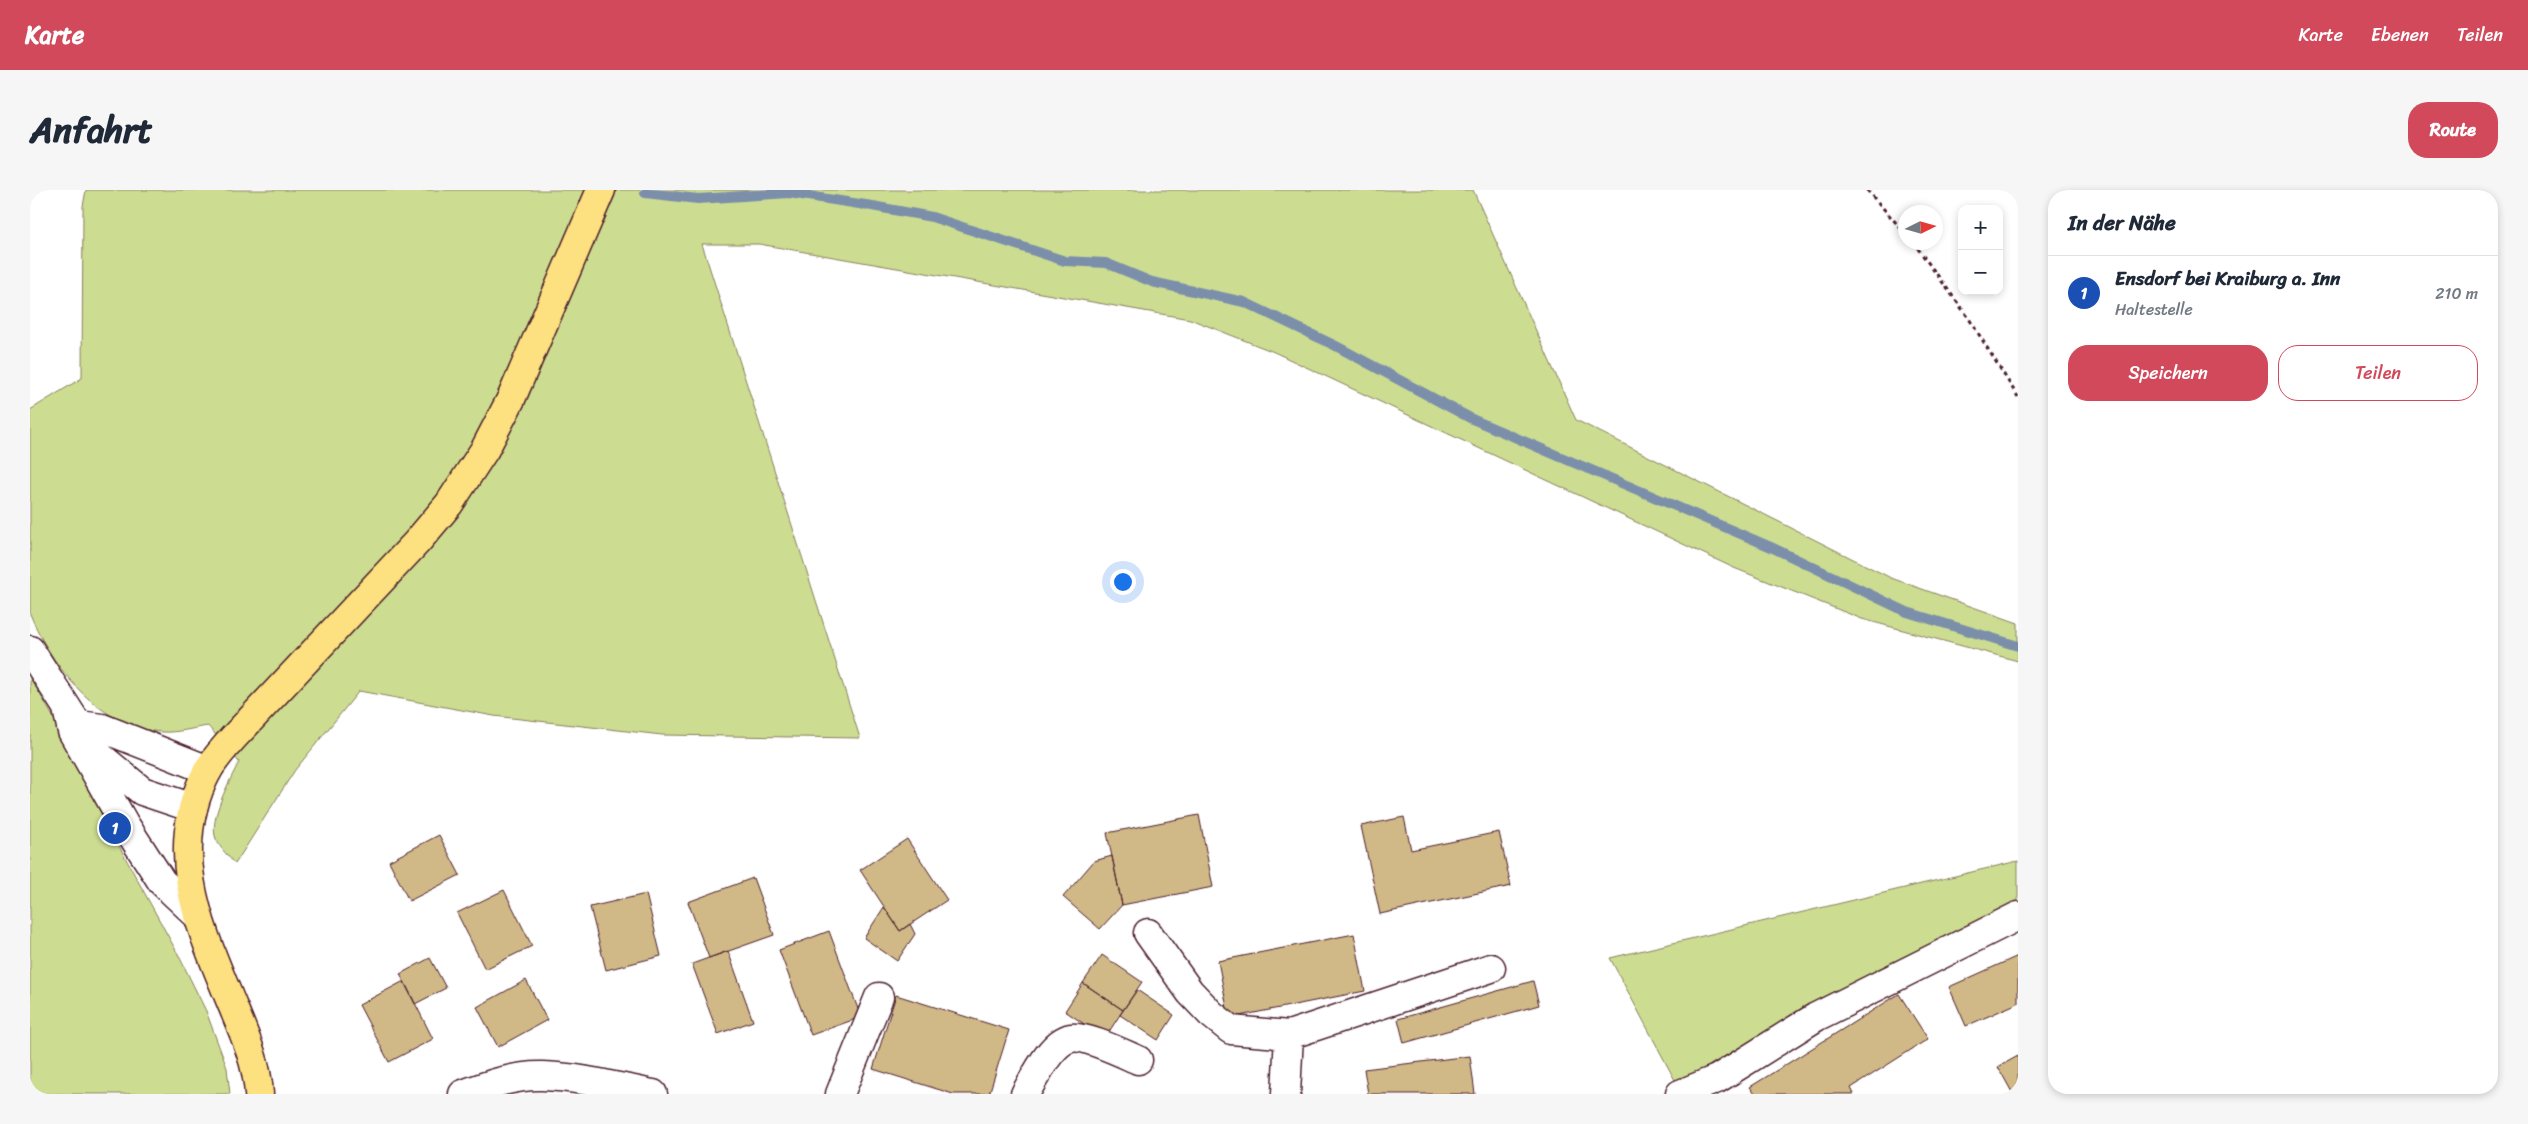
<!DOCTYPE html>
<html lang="de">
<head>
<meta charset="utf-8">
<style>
  body { margin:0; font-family:Sriracha,sans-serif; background:#f6f6f7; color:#1f2937 }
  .controls { position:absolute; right:15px; top:15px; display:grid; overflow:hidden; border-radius:10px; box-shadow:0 2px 8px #0003 }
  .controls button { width:45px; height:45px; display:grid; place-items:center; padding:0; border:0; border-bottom:1px solid #e0e1e3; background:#fff; color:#1f2937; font:25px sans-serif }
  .compass { position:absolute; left:1868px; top:15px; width:45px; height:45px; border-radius:50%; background:#fff; box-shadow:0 2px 8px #0003; rotate:85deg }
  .you { position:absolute; left:1092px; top:391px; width:18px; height:18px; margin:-12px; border:4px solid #fff; border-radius:50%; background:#1a73e8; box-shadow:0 0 0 8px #1a73e833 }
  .badge { display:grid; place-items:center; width:32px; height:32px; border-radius:50%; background:#d1495b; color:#fff; font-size:16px; font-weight:700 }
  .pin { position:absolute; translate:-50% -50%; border:2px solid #fff; box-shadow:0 1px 5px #0006 }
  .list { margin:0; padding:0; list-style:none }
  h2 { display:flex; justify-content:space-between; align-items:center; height:65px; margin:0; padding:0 20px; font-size:21px }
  h2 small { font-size:16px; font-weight:400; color:#747a83 }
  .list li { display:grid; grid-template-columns:32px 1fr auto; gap:15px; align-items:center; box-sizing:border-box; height:75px; padding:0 20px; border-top:1px solid #e0e1e3 }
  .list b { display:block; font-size:19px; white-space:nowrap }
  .list p { margin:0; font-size:16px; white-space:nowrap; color:#747a83 }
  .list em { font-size:16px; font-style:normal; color:#747a83 }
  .actions { display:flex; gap:10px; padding:15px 20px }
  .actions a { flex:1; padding:11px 0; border:1px solid #d1495b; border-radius:20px; text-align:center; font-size:18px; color:#d1495b }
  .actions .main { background:#d1495b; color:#fff }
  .map { position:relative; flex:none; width:1988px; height:904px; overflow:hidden; border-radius:20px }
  header { display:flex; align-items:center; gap:30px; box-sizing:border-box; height:70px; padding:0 25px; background:#d1495b; color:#fff }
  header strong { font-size:24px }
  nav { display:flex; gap:28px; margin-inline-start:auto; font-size:18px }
  .intro { display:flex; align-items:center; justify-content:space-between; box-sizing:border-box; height:120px; padding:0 30px }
  h1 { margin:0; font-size:35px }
  .button { padding:12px 22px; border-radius:20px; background:#d1495b; color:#fff; font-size:18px; font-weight:700 }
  main { display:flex; gap:30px; padding:0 30px }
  aside { flex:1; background:#fff; border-radius:20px; box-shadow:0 2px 8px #0003 }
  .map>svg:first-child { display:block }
  .green { fill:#ccdd91; stroke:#8b7e5e }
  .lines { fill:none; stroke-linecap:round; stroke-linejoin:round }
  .stream { stroke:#7c8faa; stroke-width:10 }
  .building { fill:#d0b887; stroke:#4a1f2b }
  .minor-casing { stroke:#4a1f2b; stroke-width:31 }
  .major-casing { stroke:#4a1f2b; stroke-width:31 }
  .path { stroke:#4a1f2b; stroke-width:3; stroke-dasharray:4 4; stroke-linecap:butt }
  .minor { stroke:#fff; stroke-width:28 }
  .major { stroke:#fde080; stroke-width:28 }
</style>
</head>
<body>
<header>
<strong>Karte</strong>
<nav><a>Karte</a><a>Ebenen</a><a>Teilen</a></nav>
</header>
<div class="intro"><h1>Anfahrt</h1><a class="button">Route</a></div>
<main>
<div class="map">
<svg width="1988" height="904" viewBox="0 0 1988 904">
  <rect width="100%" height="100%" fill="#fff"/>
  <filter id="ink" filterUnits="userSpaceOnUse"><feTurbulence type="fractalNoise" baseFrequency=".02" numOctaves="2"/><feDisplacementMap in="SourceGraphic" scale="10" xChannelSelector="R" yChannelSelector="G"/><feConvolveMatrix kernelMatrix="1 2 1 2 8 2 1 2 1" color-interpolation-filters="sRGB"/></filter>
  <g filter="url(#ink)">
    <path class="green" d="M 56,0 L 1443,0 L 1546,230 L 1861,388 L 1988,433 L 1988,471 L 1832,429 L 1704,378 L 1244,162 L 1160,129 L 729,54 L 672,54 L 830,548 L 632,545 L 464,526 L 329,501 L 265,580 L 205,674 C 199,667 190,658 186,649 C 178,630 200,590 209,572 L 178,536 C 164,538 147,543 132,542 C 69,537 23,479 0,424 L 0,220 L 52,188 L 53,16 Z
      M 0,487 L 25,530 L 43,572 L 149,766 L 176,821 L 197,878 L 200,904 L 0,904 Z
      M 1988,671 L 1988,715 L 1850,778 L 1647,894 L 1580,768 Z"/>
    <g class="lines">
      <path class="stream" d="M 615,3 L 668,9 L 759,3 L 842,16 L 902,27 L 1035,71 L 1076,73 L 1122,92 L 1214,112 L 1306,156 L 1442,229 L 1741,357 L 1877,422 L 1988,456"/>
    </g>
    <path class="building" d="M 1169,625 L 1183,697 L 1092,715 L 1077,643 Z
      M 1374,627 L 1381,660 L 1469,642 L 1481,696 L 1350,724 L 1331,636 Z
      M 409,645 L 430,685 L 379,711 L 359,671 Z
      M 877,649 L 917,710 L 870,741 L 830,680 Z
      M 1082,666 L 1092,715 L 1070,739 L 1033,707 L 1064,671 Z
      M 723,688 L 744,745 L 679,768 L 658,712 Z
      M 474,700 L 502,756 L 455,779 L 427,723 Z
      M 616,704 L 631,766 L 576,780 L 560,717 Z
      M 854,717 L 870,741 L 880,734 L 885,744 L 867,771 L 834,748 Z
      M 799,741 L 831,827 L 781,845 L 749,760 Z
      M 1324,744 L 1335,801 L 1199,828 L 1188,771 Z
      M 698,761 L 723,831 L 688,844 L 662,774 Z
      M 1072,765 L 1112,792 L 1093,820 L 1053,793 Z
      M 1988,766 L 1988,813 L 1936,836 L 1919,797 Z
      M 400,768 L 416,798 L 385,814 L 370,784 Z
      M 496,790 L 517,830 L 468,857 L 447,817 Z
      M 374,791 L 403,849 L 359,872 L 329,815 Z
      M 1503,791 L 1509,815 L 1374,853 L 1368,829 Z
      M 1053,793 L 1093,820 L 1075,848 L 1035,821 Z
      M 1107,800 L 1144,825 L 1128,850 L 1090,825 Z
      M 1869,804 L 1898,849 L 1821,898 L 1824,904 L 1725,904 L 1720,897 Z
      M 866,805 L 979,840 L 959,904 L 923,904 L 843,879 Z
      M 1440,866 L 1445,904 L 1338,904 L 1334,879 Z
      M 1988,866 L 1988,904 L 1983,904 L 1968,877 Z"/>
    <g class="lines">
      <g class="minor-casing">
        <path id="minor" d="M 0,460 L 66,563 L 112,601 L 163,618
          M 37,519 L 42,541 L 94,633 L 132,692 L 167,725
          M 49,535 L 72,538 L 178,580
          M 1118,743 L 1160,802 L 1181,824 L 1201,840 L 1259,845 L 1461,778
          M 433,904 C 457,895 486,885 512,886 C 549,887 587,897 623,904
          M 810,904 L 849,807
          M 995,904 C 1005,887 1021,852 1041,848 C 1055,845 1094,864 1108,870
          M 1256,904 L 1259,845
          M 1650,904 L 1687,889 L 1786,827 L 1988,726"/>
      </g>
      <g class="major-casing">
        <path id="major" d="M 229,904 C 227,873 215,846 203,817 C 171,739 134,662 178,580 C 185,568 195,557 204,547 L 387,352 L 419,314 L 455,259 L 481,209 L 571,0"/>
      </g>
      <path class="path" d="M 1837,0 L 1876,44
        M 1883,52 L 1938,127 L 1988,207"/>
      <use href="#minor" class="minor"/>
      <use href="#major" class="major"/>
    </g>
  </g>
</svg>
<div class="controls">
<button>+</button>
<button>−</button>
</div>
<svg class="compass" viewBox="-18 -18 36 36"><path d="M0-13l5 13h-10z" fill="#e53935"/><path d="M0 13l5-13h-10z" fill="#747a83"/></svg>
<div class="you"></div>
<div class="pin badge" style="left:85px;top:638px;background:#1a4fb4">1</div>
</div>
<aside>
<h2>In der Nähe<small></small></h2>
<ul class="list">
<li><span class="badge" style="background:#1a4fb4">1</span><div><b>Ensdorf bei Kraiburg a. Inn</b><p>Haltestelle</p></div><em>210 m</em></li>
</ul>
<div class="actions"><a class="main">Speichern</a><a>Teilen</a></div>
</aside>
</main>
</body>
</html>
